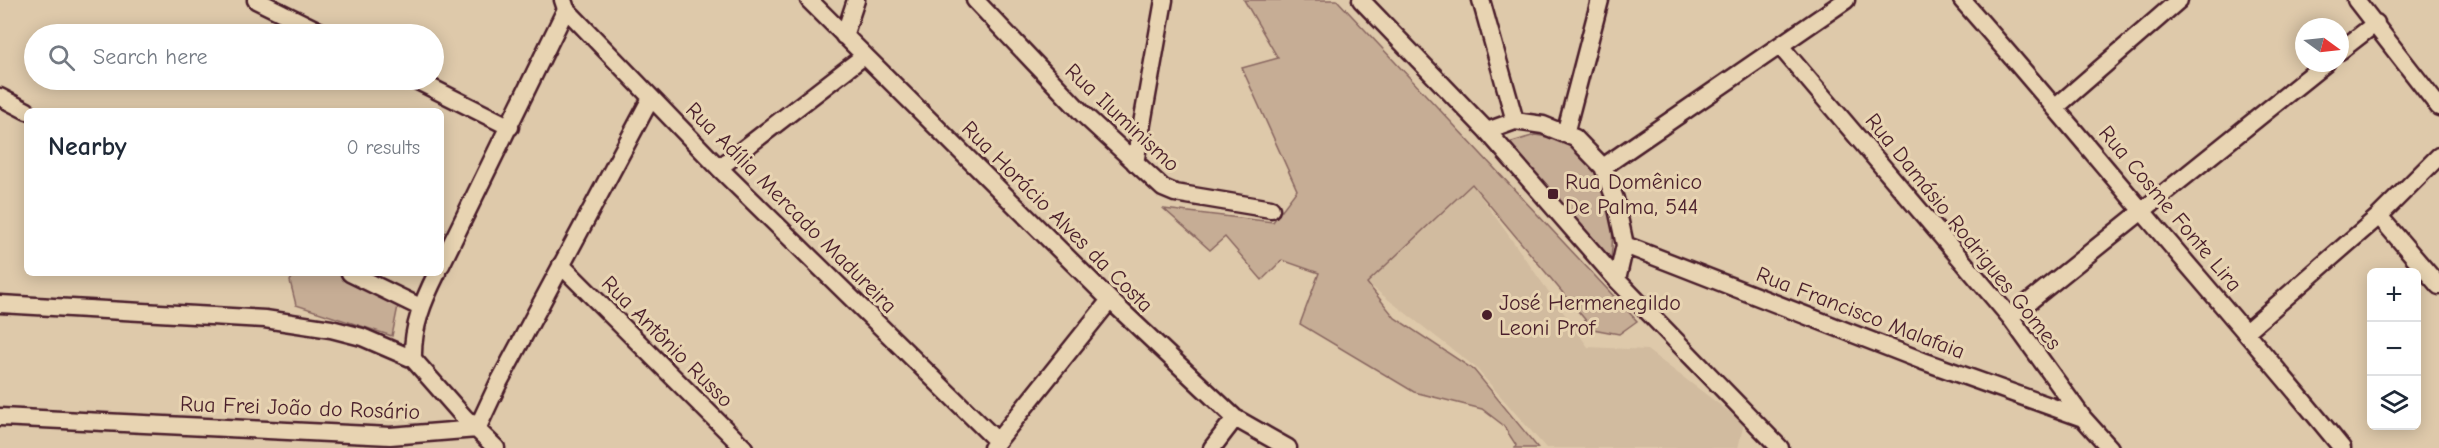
<!DOCTYPE html>
<html lang="en">
<head>
<meta charset="utf-8">
<style>
  body { margin:0; font-family:"Comic Neue",sans-serif; background:#f6f6f7; color:#1f2937 }
  .controls { position:absolute; right:18px; bottom:18px; display:grid; overflow:hidden; border-radius:9px; box-shadow:0 3px 15px #0003 }
  .controls button { width:54px; height:54px; display:grid; place-items:center; padding:0; border:0; border-bottom:2px solid #e0e1e3; background:#fff; color:#1f2937; font:30px sans-serif }
  .compass { position:absolute; left:2295px; top:18px; width:54px; height:54px; border-radius:50%; background:#fff; box-shadow:0 3px 15px #0003; rotate:105deg }
  .list { margin:0; padding:0; list-style:none }
  h2 { display:flex; justify-content:space-between; align-items:center; height:78px; margin:0; padding:0 24px; font-size:26px }
  h2 small { font-size:20px; font-weight:400; color:#747a83 }
  .icon { flex:none; width:33px; height:33px; fill:none; stroke:currentColor; stroke-width:2; stroke-linecap:round; stroke-linejoin:round }
  .map { position:relative; flex:none; width:2439px; height:448px; overflow:hidden }
  .search { position:absolute; background:#fff; box-shadow:0 3px 15px #0003; left:24px; top:24px; width:420px; height:66px; display:flex; align-items:center; gap:15px; box-sizing:border-box; padding:0 21px; border-radius:33px; color:#747a83; font-size:22px }
  .panel { position:absolute; background:#fff; box-shadow:0 3px 15px #0003; left:24px; top:108px; width:420px; height:168px; border-radius:9px }
  .map>svg:first-child { display:block }
  .built { fill:#d1bb9f }
  .green { fill:#c6ad95; stroke:#886660; stroke-width:1.5 }
  .lines { fill:none; stroke-linecap:round; stroke-linejoin:round }
  .minor-casing { stroke:#4a1f2b; stroke-width:21 }
  .minor { stroke:#e8d4b2; stroke-width:16 }
  .poi-dot { fill:#4a1f2b; stroke:#e8d4b2; stroke-width:2 }
  .labels { text-anchor:middle; stroke-width:6; stroke-linejoin:round; paint-order:stroke }
  .street-label { font-size:22px; fill:#4a1f2b; stroke:#e8d4b2 }
  .poi-label { font-size:22px; fill:#4a1f2b; stroke:#e8d4b2; text-anchor:start }
</style>
</head>
<body>
<div class="map">
<svg width="2439" height="448" viewBox="0 0 2439 448">
  <rect width="100%" height="100%" fill="#dec9aa"/>
  <filter id="ink" filterUnits="userSpaceOnUse"><feTurbulence type="fractalNoise" baseFrequency=".0167" numOctaves="2"/><feDisplacementMap in="SourceGraphic" scale="12" xChannelSelector="R" yChannelSelector="G"/><feConvolveMatrix kernelMatrix="1 2 1 2 8 2 1 2 1" color-interpolation-filters="sRGB"/></filter>
  <g filter="url(#ink)">
    <path class="built" d="M 1472,184 L 1588,347 L 1647,350 L 1744,423 L 1738,448 L 1546,448 L 1475,367 L 1367,283 Z"/>
    <path class="green" d="M 1244,0 L 1337,0 L 1637,321 L 1619,334 L 1593,329 L 1472,184 L 1367,283 L 1395,318 L 1474,370 L 1538,448 L 1515,448 L 1516,445 L 1503,425 L 1482,409 L 1414,392 L 1300,324 L 1319,273 L 1282,260 L 1262,280 L 1225,237 L 1210,250 L 1164,209 L 1273,222 L 1297,190 L 1242,68 L 1278,58 Z
      M 1535,135 C 1599,142 1618,203 1611,259 L 1509,143 Z
      M 295,273 L 364,273 L 401,291 L 392,336 L 296,305 L 290,281 Z"/>
    <g class="lines">
      <g class="minor-casing">
        <path id="minor" d="M 256,0 L 325,34
          M 563,0 L 566,9 L 719,168 L 997,441
          M 809,0 L 1110,300 L 1235,418 L 1288,448
          M 975,0 L 1084,115 L 1163,188 L 1175,193 L 1271,209
          M 1361,0 L 1487,131 L 1617,280 L 1780,448
          M 1481,0 L 1515,121
          M 1962,0 C 2023,69 2082,140 2142,211 C 2209,290 2277,368 2342,448
          M 2356,0 L 2439,107
          M 844,36 L 856,0
          M 1780,46 L 2010,317 L 2083,418 L 2110,448
          M 2340,51 L 2376,23
          M 416,80 L 510,127
          M 0,97 L 27,111
          M 2056,107 L 2179,0
          M 1487,131 L 1515,121 L 1543,125 L 1575,138 L 1603,167 L 1615,199 L 1625,245 L 1617,280
          M 1565,134 L 1600,0
          M 1135,163 L 1164,0
          M 1603,167 L 1846,0
          M 719,168 L 864,56
          M 2379,216 L 2439,286
          M 1625,245 L 1923,361 L 2083,418
          M 441,265 L 566,9
          M 561,265 L 744,448
          M 350,273 L 420,307
          M 0,304 L 265,319 L 331,329 L 362,337 L 413,359 L 464,417 L 496,448
          M 2010,317 L 2326,63
          M 2247,331 L 2379,216 L 2439,156
          M 413,359 C 412,327 423,301 437,273
          M 0,417 L 390,436 L 477,429 L 498,384 L 651,98
          M 992,448 L 1110,300
          M 1212,448 L 1235,418"/>
      </g>
      <use href="#minor" class="minor"/>
    </g>
  </g>
  <g class="poi-dot">
    <rect x="1547" y="188" width="12" height="12" rx="3"/>
    <circle cx="1487" cy="315" r="6"/>
  </g>
  <g class="labels">
    <g class="street-label">
      <text transform="translate(1123 117) rotate(43)" y="8">Rua Iluminismo</text>
      <text transform="translate(792 207) rotate(45)" y="8">Rua Adília Mercado Madureira</text>
      <text transform="translate(2171 208) rotate(50)" y="8">Rua Cosme Fonte Lira</text>
      <text transform="translate(1058 216) rotate(45)" y="8">Rua Horácio Alves da Costa</text>
      <text transform="translate(1964 231) rotate(51)" y="8">Rua Damásio Rodrigues Gomes</text>
      <text transform="translate(1861 312) rotate(21)" y="8">Rua Francisco Malafaia</text>
      <text transform="translate(668 341) rotate(45)" y="8">Rua Antônio Russo</text>
      <text transform="translate(300 407) rotate(2)" y="8">Rua Frei João do Rosário</text>
    </g>
    <g class="poi-label">
      <text x="1565" y="189">Rua Domênico<tspan x="1565" dy="25">De Palma, 544</tspan></text>
      <text x="1499" y="310">José Hermenegildo<tspan x="1499" dy="25">Leoni Prof</tspan></text>
    </g>
  </g>
</svg>
<div class="controls">
<button>+</button>
<button>−</button>
<button><svg class="icon" aria-label="layers" viewBox="0 0 24 24"><path d="M12 4l9 5-9 5-9-5zM3 14l9 5 9-5"/></svg></button>
</div>
<svg class="compass" viewBox="-18 -18 36 36"><path d="M0-13l5 13h-10z" fill="#e53935"/><path d="M0 13l5-13h-10z" fill="#747a83"/></svg>
<div class="search"><svg class="icon" aria-label="search" viewBox="0 0 24 24"><circle cx="10" cy="10" r="6"/><path d="M15 15l6 6"/></svg>Search here</div>
<section class="panel">
<h2>Nearby<small>0 results</small></h2>
<ul class="list">
</ul>
</section>
</div>
</body>
</html>
